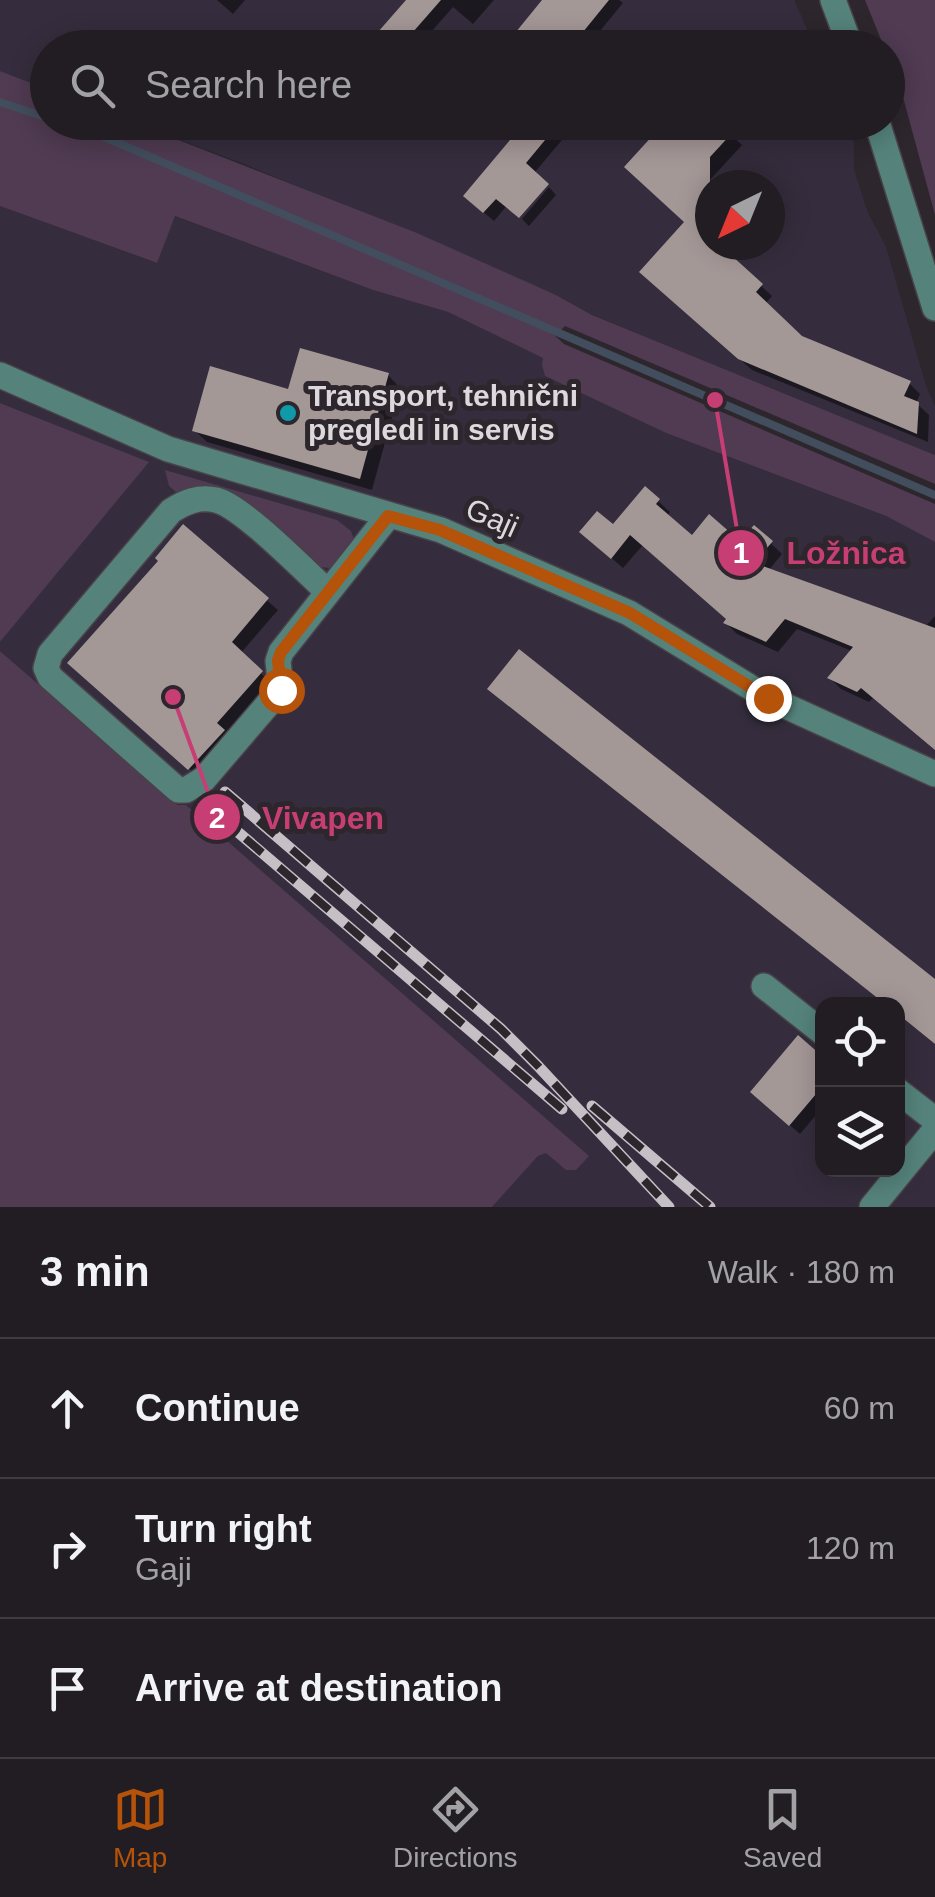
<!DOCTYPE html>
<html lang="en">
<head>
<meta charset="utf-8">
<style>
  body { margin:0; font-family:Arial,sans-serif; background:#2a262a; color:#f1f3f6 }
  .controls { position:absolute; right:30px; bottom:30px; display:grid; overflow:hidden; border-radius:20px; box-shadow:0 5px 25px #0003 }
  .controls button { width:90px; height:90px; display:grid; place-items:center; padding:0; border:0; border-bottom:2px solid #3f3b40; background:#221d22; color:#f1f3f6; font:50px sans-serif }
  .compass { position:absolute; left:695px; top:170px; width:90px; height:90px; border-radius:50%; background:#221d22; box-shadow:0 5px 25px #0003; rotate:223deg }
  .stop { position:absolute; width:30px; height:30px; margin:-22px; border:8px solid #b45309; border-radius:50%; background:#fff }
  .stop.end { background:#b45309; border-color:#fff; box-shadow:0 2px 10px #0008 }
  .list { margin:0; padding:0; list-style:none }
  h2 { display:flex; justify-content:space-between; align-items:center; height:130px; margin:0; padding:0 40px; font-size:42px }
  h2 small { font-size:32px; font-weight:400; color:#a2a2a5 }
  .list li { display:grid; grid-template-columns:65px 1fr auto; gap:30px; align-items:center; box-sizing:border-box; height:140px; padding:0 40px; border-top:2px solid #3f3b40 }
  .list b { display:block; font-size:38px; white-space:nowrap }
  .list p { margin:0; font-size:32px; white-space:nowrap; color:#a2a2a5 }
  .list em { font-size:32px; font-style:normal; color:#a2a2a5 }
  .icon { flex:none; width:55px; height:55px; fill:none; stroke:currentColor; stroke-width:2; stroke-linecap:round; stroke-linejoin:round }
  .map { position:relative; flex:none; width:935px; height:1207px; overflow:hidden }
  .search { position:absolute; background:#221d22; box-shadow:0 5px 25px #0003; left:30px; right:30px; top:30px; height:110px; display:flex; align-items:center; gap:25px; box-sizing:border-box; padding:0 35px; border-radius:55px; color:#a2a2a5; font-size:38px }
  .sheet { height:550px; background:#221d22 }
  nav { display:flex; justify-content:space-around; align-items:center; box-sizing:border-box; height:140px; border-top:2px solid #3f3b40; background:#221d22; font-size:28px; color:#a2a2a5 }
  nav a { display:grid; justify-items:center; gap:5px }
  nav .on { color:#b45309 }
  .map>svg:first-child { display:block }
  .industrial { fill:#352d3d; fill-rule:evenodd }
  .green { fill:#503b52 }
  .shadow { fill:#0007 }
  .lines { fill:none; stroke-linecap:round; stroke-linejoin:round }
  .stream { stroke:#424d5d; stroke-width:8 }
  .building { fill:#a49897 }
  .minor-casing { stroke:#494349; stroke-width:28 }
  .minor { stroke:#55837c; stroke-width:25 }
  .rail-casing { stroke:#c5c0c5; stroke-width:11 }
  .rail { stroke:#2d272d; stroke-width:8; stroke-dasharray:22; stroke-linecap:butt }
  .route { stroke:#b45309; stroke-width:12 }
  .culture-dot { fill:#0f9aa8; stroke:#2d272d; stroke-width:4 }
  .labels { text-anchor:middle; stroke-width:10; stroke-linejoin:round; paint-order:stroke }
  .poi-label { font-size:30px; font-weight:bold; fill:#dcd8dc; stroke:#2d272d; text-anchor:start }
  .street-label { font-size:30px; fill:#dcd8dc; stroke:#2d272d }
  .leader { fill:none; stroke:#c73e75; stroke-width:4 }
  .callout-dot { fill:#c73e75; stroke:#2d272d; stroke-width:4 }
  .mark-label { font-size:30px; text-anchor:middle; font-weight:bold; fill:#fff }
  .callout-label { font-size:32px; text-anchor:middle; font-weight:bold; fill:#c73e75; stroke:#2d272d; stroke-width:10; stroke-linejoin:round; paint-order:stroke }
</style>
</head>
<body>
<div class="map">
<svg width="935" height="1207" viewBox="0 0 935 1207">
  <rect width="100%" height="100%" fill="#2d272d"/>
  <path class="industrial" d="M 0,0 L 794,0 L 815,47 L 48,48 L 47,89 L 0,71 Z
    M 135,123 L 846,123 L 854,142 L 854,169 L 867,211 L 886,247 L 926,386 L 935,406 L 935,455 L 592,315 L 556,295 L 242,163 ZM 710,185 L 770,185 L 770,245 L 710,245 Z
    M 0,206 L 156,263 L 174,216 L 373,290 L 448,312 L 544,358 L 545,376 L 666,433 L 886,516 L 935,542 L 935,1207 L 492,1207 L 538,1156 L 546,1153 L 563,1134 L 186,805 L 179,805 L 0,651 L 0,642 L 148,462 L 0,403 ZM 822,1004 L 898,1004 L 898,1170 L 822,1170 Z"/>
  <path class="green" d="M 865,0 L 935,0 L 935,215 L 903,97 L 888,57 L 888,48 L 884,47 Z
    M 0,71 L 47,89 L 48,122 L 135,123 L 417,233 L 556,295 L 592,315 L 935,455 L 935,484 L 565,326 L 560,331 L 552,333 L 564,344 L 935,504 L 935,542 L 886,516 L 666,433 L 545,376 L 542,364 L 543,358 L 448,312 L 373,290 L 175,216 L 157,263 L 0,206 Z
    M 0,403 L 149,462 L 0,642 Z
    M 165,470 L 337,520 L 351,531 L 355,542 L 341,564 L 329,568 L 315,566 L 245,504 L 182,497 L 169,486 Z
    M 0,651 L 178,805 L 186,805 L 589,1156 L 576,1170 L 566,1170 L 546,1153 L 538,1156 L 492,1207 L 0,1207 Z"/>
  <path class="shadow" d="M 217,0 L 245,0 L 233,14 Z
    M 409,0 L 494,0 L 473,24 L 453,7 L 417,48 L 354,48 L 368,32 L 375,38 Z
    M 545,0 L 619,0 L 623,3 L 586,48 L 506,48 Z
    M 528,122 L 577,122 L 494,221 L 475,205 Z
    M 718,122 L 742,145 L 710,180 L 716,185 L 710,185 L 710,245 L 748,245 L 734,261 L 772,296 L 765,304 L 801,338 L 909,383 L 920,394 L 916,403 L 929,415 L 928,442 L 752,370 L 653,282 L 687,222 Z
    M 549,187 L 556,195 L 529,226 L 522,219 Z
    M 388,375 L 400,388 L 372,490 L 207,442 L 194,430 Z
    M 645,489 L 670,512 L 667,516 L 692,538 L 741,545 L 755,528 L 782,554 L 768,571 L 925,627 L 935,616 L 935,749 L 874,697 L 869,702 L 841,689 L 830,678 L 852,651 L 797,629 L 778,652 L 737,634 L 726,623 L 729,619 L 643,545 L 623,568 L 594,543 L 613,527 Z
    M 183,528 L 278,610 L 240,654 L 271,683 L 200,778 L 81,673 Z
    M 490,689 L 935,982 L 935,1044 L 898,1014 L 898,1004 L 885,1004 L 502,701 Z
    M 798,1038 L 822,1059 L 822,1108 L 800,1134 L 762,1101 Z"/>
  <g class="lines">
    <path class="stream" d="M 0,102 L 48,118
      M 60,122 L 109,139 L 935,495"/>
  </g>
  <path class="building" d="M 406,0 L 441,0 L 399,48 L 364,48 Z
    M 542,0 L 609,0 L 570,48 L 503,48 Z
    M 525,122 L 560,122 L 526,163 L 549,184 L 519,218 L 496,199 L 483,213 L 463,196 Z
    M 665,122 L 722,122 L 733,132 L 710,157 L 710,245 L 720,245 L 763,284 L 756,292 L 802,336 L 911,381 L 904,396 L 919,402 L 917,434 L 738,359 L 639,272 L 684,222 L 624,167 Z
    M 300,348 L 389,373 L 360,479 L 192,431 L 210,366 L 288,389 Z
    M 645,486 L 660,499 L 656,504 L 692,535 L 709,514 L 740,541 L 754,525 L 773,541 L 754,563 L 935,628 L 935,750 L 861,688 L 857,692 L 827,678 L 853,647 L 785,619 L 766,642 L 723,623 L 726,619 L 630,535 L 611,559 L 579,532 L 597,511 L 613,524 Z
    M 183,524 L 269,598 L 232,642 L 263,671 L 217,723 L 225,730 L 188,770 L 67,663 L 158,561 L 155,558 Z
    M 519,649 L 935,979 L 935,1044 L 898,1014 L 898,1004 L 885,1004 L 487,689 Z
    M 798,1035 L 822,1056 L 822,1087 L 789,1126 L 750,1092 Z"/>
  <g class="lines">
    <g class="minor-casing">
      <path id="minor" d="M 833,0 L 851,48
        M 877,122 L 935,308
        M 0,375 L 168,449 L 441,530 L 629,613 L 768,698 L 935,774
        M 328,592 C 305,571 242,506 216,500 C 199,496 185,502 171,511 L 50,654 L 46,668 L 50,677 L 178,790 L 186,790 L 204,779 L 281,689 L 278,661 L 281,652 L 389,515
        M 764,986 L 822,1032
        M 898,1091 L 935,1120
        M 872,1207 L 935,1130"/>
    </g>
    <use href="#minor" class="minor"/>
    <g class="rail-casing">
      <path id="rail" d="M 225,792 L 501,1029 L 538,1066 L 669,1207
        M 212,810 L 562,1109
        M 592,1106 L 710,1207"/>
    </g>
    <use href="#rail" class="rail"/>
  </g>
  <g class="lines">
    <path class="route" d="M 281,690 L 278,660 L 281,652 L 388,516 L 440,530 L 630,613 L 768,698"/>
  </g>
  <circle class="culture-dot" cx="288" cy="413" r="10"/>
  <g class="labels">
    <g class="poi-label">
      <text x="308" y="406">Transport, tehnični<tspan x="308" dy="34">pregledi in servis</tspan></text>
    </g>
    <g class="street-label">
      <text transform="translate(492 518) rotate(24)" y="10">Gaji</text>
    </g>
  </g>
  <path class="leader" d="M715 400L741 553M173 697L217 817"/>
  <g class="callout-dot">
    <circle cx="715" cy="400" r="10"/>
    <circle cx="173" cy="697" r="10"/>
    <circle cx="741" cy="553" r="25"/>
    <circle cx="217" cy="817" r="25"/>
  </g>
  <g class="mark-label">
    <text x="741" y="563">1</text>
    <text x="217" y="828">2</text>
  </g>
  <g class="callout-label">
    <text x="846" y="564">Ložnica</text>
    <text x="323" y="829">Vivapen</text>
  </g>
</svg>
<div class="controls">
<button><svg class="icon" aria-label="locate" viewBox="0 0 24 24"><circle cx="12" cy="12" r="6"/><path d="M12 2v4M12 18v4M2 12h4M18 12h4"/></svg></button>
<button><svg class="icon" aria-label="layers" viewBox="0 0 24 24"><path d="M12 4l9 5-9 5-9-5zM3 14l9 5 9-5"/></svg></button>
</div>
<svg class="compass" viewBox="-18 -18 36 36"><path d="M0-13l5 13h-10z" fill="#e53935"/><path d="M0 13l5-13h-10z" fill="#a2a2a5"/></svg>
<div class="stop" style="left:281px;top:690px"></div>
<div class="stop end" style="left:768px;top:698px"></div>
<div class="search"><svg class="icon" aria-label="search" viewBox="0 0 24 24"><circle cx="10" cy="10" r="6"/><path d="M15 15l6 6"/></svg>Search here</div>
</div>
<section class="sheet">
<h2>3 min<small>Walk · 180 m</small></h2>
<ul class="list">
<li><svg class="icon" aria-label="ahead" viewBox="0 0 24 24"><path d="M12 20V5M6 11l6-6 6 6"/></svg><div><b>Continue</b></div><em>60 m</em></li>
<li><svg class="icon" aria-label="right" viewBox="0 0 24 24"><path d="M7 20v-9h11M14 6l5 5-5 5"/></svg><div><b>Turn right</b><p>Gaji</p></div><em>120 m</em></li>
<li><svg class="icon" aria-label="arrive" viewBox="0 0 24 24"><path d="M6 21V4h12l-3 4 3 4H6"/></svg><div><b>Arrive at destination</b></div></li>
</ul>
</section>
<nav>
<a class="on"><svg class="icon" aria-label="map" viewBox="0 0 24 24"><path d="M3 6l6-2 6 2 6-2v14l-6 2-6-2-6 2zM9 4v14M15 6v14"/></svg>Map</a>
<a><svg class="icon" aria-label="directions" viewBox="0 0 24 24"><path d="M12 3l9 9-9 9-9-9zM9 14v-3h6M13 9l2 2-2 2"/></svg>Directions</a>
<a><svg class="icon" aria-label="saved" viewBox="0 0 24 24"><path d="M7 4h10v16l-5-4-5 4z"/></svg>Saved</a>
</nav>
</body>
</html>
